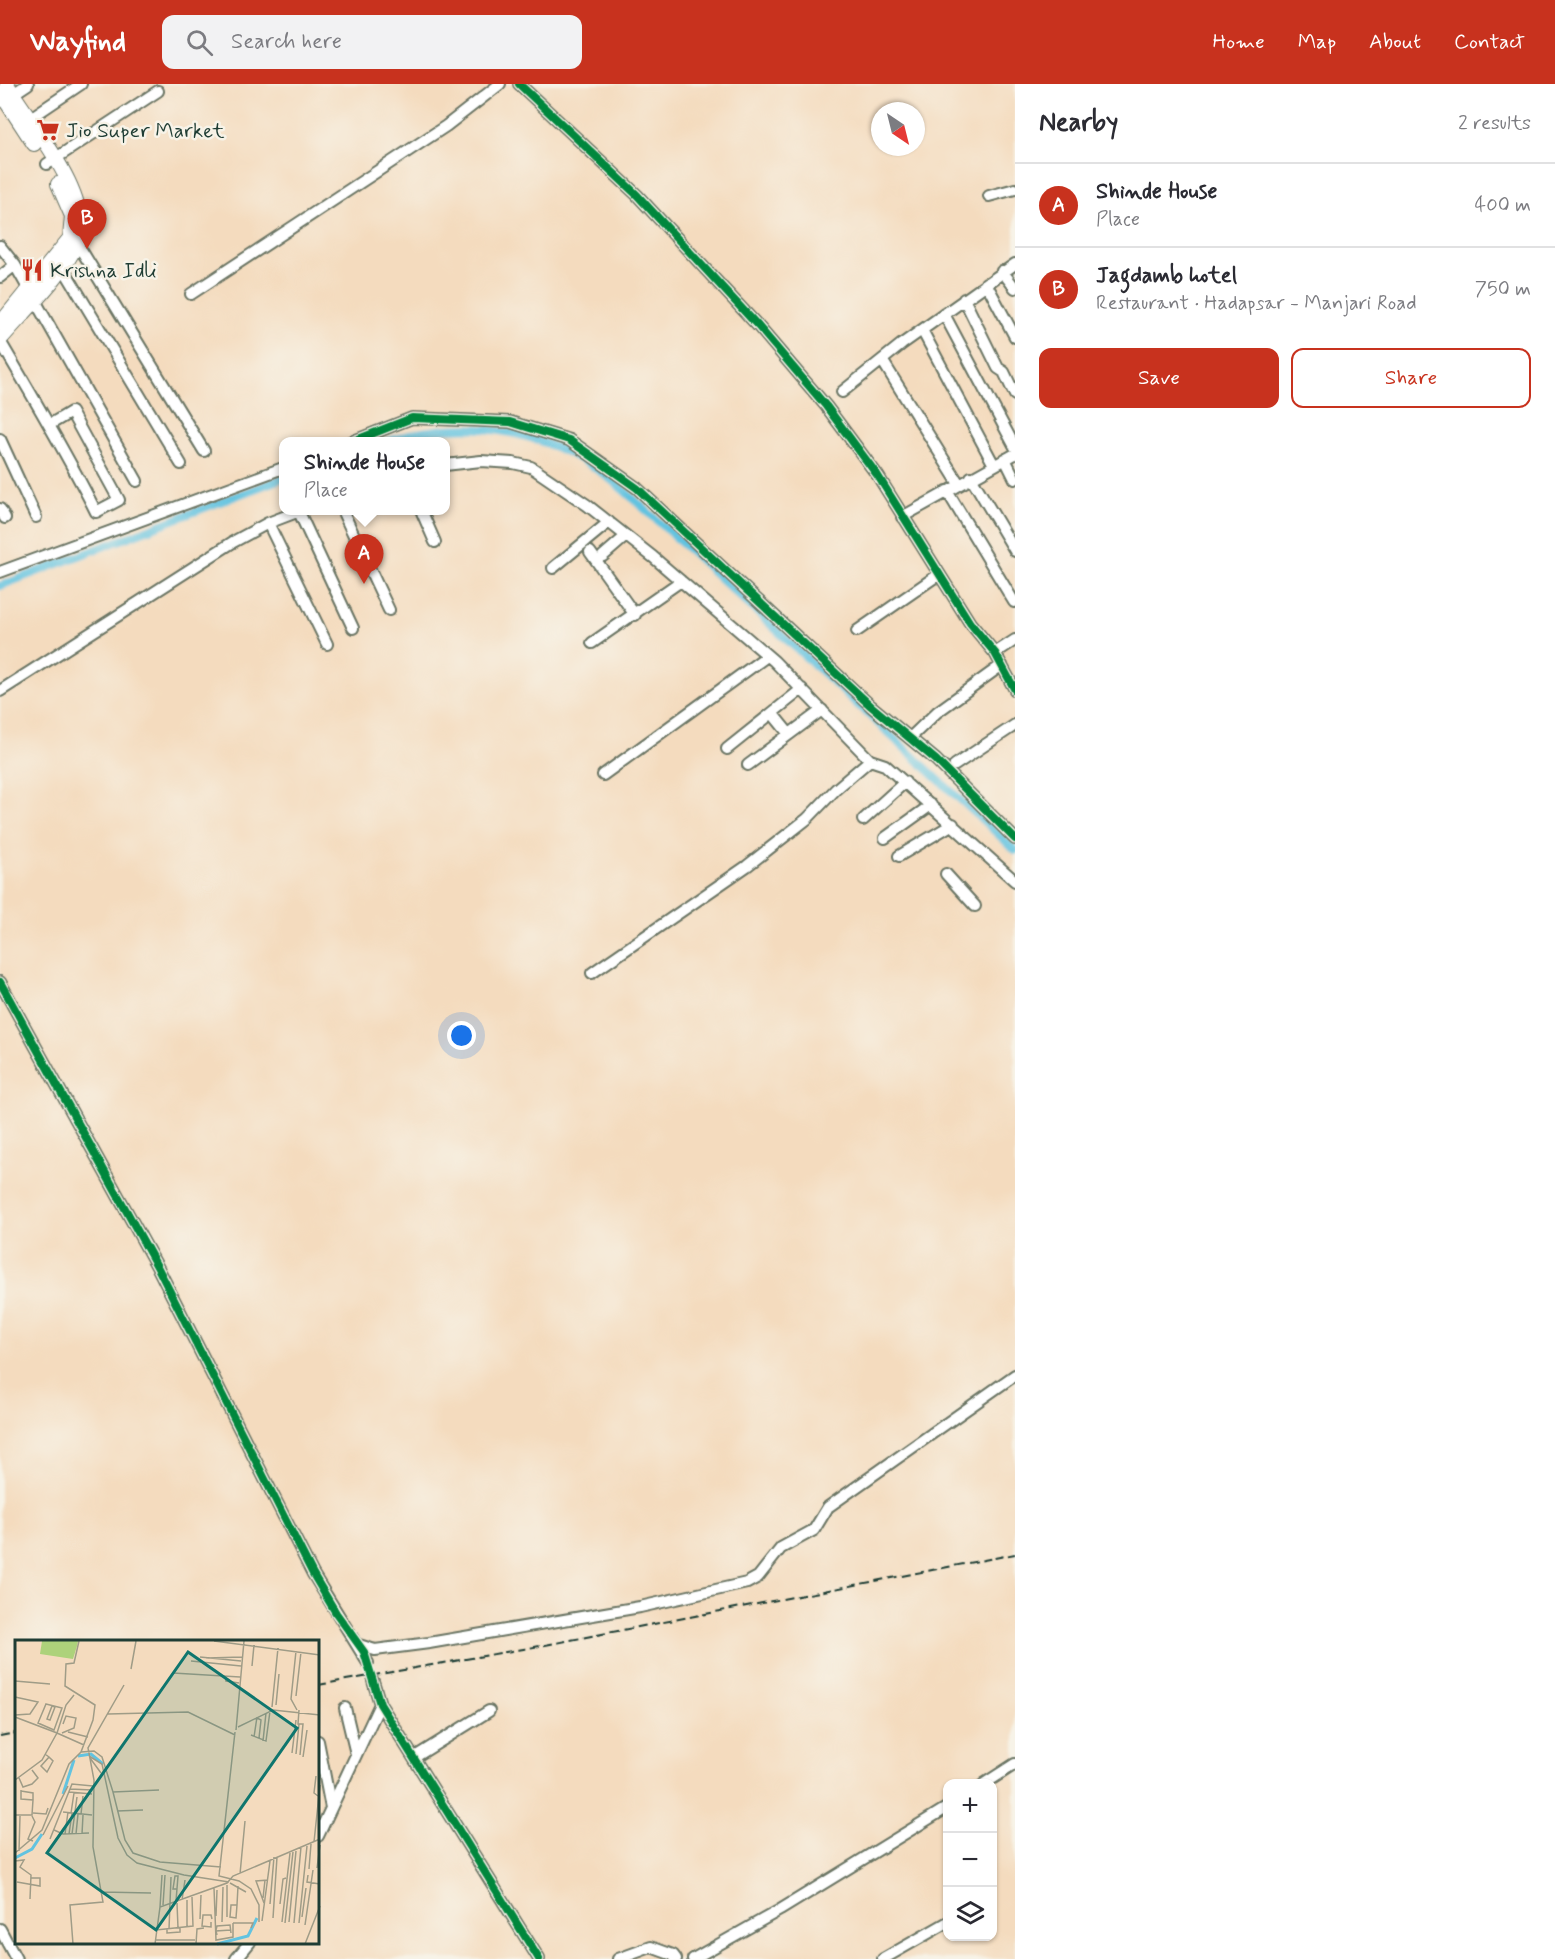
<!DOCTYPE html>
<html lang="en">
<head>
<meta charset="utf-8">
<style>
  body { margin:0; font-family:Mynerve,sans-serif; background:#f2f2f3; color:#2b2b33 }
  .controls { position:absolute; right:18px; bottom:18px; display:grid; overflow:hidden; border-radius:12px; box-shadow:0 2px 4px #0004 }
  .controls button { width:54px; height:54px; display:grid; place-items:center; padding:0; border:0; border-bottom:2px solid #e1e1e2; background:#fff; color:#2b2b33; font:30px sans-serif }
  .compass { position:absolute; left:871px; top:18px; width:54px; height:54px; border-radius:50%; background:#fff; box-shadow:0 2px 4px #0004; rotate:145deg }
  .you { position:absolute; left:462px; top:952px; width:21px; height:21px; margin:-15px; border:4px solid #fff; border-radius:50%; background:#1a73e8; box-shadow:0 0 0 9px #1a73e833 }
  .badge { display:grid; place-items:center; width:39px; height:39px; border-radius:50%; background:#c8321e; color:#fff; font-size:20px; font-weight:700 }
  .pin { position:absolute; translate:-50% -50px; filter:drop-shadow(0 2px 3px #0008) }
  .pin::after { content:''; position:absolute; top:32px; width:21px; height:18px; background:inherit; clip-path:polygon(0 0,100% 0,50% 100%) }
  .popup { position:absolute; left:279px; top:353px; width:171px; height:78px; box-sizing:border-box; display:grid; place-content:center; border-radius:12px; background:#fff; filter:drop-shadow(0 2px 4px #0005); font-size:20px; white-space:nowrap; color:#7c7c81 }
  .popup b { font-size:22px; color:#2b2b33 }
  .popup::after { content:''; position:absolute; left:50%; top:100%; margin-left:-12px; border:12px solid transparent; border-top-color:#fff }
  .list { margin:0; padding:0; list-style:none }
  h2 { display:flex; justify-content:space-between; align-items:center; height:78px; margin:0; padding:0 24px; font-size:26px }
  h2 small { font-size:20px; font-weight:400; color:#7c7c81 }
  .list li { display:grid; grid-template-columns:39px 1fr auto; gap:18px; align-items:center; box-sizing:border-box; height:84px; padding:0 24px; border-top:2px solid #e1e1e2 }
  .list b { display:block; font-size:22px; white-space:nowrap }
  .list p { margin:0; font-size:20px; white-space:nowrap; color:#7c7c81 }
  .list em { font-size:20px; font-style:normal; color:#7c7c81 }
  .actions { display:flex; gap:12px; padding:18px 24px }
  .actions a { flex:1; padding:14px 0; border:2px solid #c8321e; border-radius:12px; text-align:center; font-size:21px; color:#c8321e }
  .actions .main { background:#c8321e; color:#fff }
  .icon { flex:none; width:33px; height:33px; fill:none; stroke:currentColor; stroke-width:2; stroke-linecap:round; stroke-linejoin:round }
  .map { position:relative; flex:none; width:1015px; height:1875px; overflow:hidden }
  header { display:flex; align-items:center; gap:36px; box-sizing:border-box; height:84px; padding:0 30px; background:#c8321e; color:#fff }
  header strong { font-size:28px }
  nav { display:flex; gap:33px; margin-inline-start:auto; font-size:21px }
  .search { width:420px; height:54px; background:#f2f2f3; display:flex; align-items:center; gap:15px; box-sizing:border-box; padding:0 21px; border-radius:12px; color:#7c7c81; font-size:22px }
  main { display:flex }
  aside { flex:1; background:#fff }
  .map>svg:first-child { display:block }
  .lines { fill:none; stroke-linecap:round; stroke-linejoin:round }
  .canal { stroke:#62c3e0; stroke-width:8 }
  .minor-tunnel { stroke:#c9bba2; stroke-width:10; stroke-dasharray:10 5; stroke-linecap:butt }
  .minor-casing { stroke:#6a7464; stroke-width:14 }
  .major-casing { stroke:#6a7464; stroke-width:16 }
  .minor { stroke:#fff; stroke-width:10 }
  .major { stroke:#fff; stroke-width:14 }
  .rail { stroke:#1f3d34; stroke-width:2; stroke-dasharray:9 4.5; stroke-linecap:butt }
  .cycleway-casing { stroke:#f7f3e8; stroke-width:11 }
  .cycleway { stroke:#00873e; stroke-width:8 }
  .labels { text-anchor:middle; stroke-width:5; stroke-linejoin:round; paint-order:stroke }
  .poi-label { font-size:21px; fill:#1f3d34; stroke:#f7f3e8; text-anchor:start }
  .inset-river { fill:none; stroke:#62c3e0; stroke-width:3 }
  .inset-road { fill:none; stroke:#9f9c87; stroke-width:1.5 }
  .view { fill:#0f766e; fill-opacity:0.15; stroke:#0f766e; stroke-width:3 }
  .inset-edge { fill:none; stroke:#1f3d34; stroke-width:3 }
</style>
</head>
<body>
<header>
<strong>Wayfind</strong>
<div class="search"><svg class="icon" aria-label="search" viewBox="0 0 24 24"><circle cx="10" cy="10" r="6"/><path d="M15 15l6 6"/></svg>Search here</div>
<nav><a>Home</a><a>Map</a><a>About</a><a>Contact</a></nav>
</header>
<main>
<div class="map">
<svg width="1015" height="1875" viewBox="0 0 1015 1875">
  <rect width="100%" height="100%" fill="#f7f3e8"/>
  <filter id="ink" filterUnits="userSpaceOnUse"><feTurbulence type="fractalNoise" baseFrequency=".0167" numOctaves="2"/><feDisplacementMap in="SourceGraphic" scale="12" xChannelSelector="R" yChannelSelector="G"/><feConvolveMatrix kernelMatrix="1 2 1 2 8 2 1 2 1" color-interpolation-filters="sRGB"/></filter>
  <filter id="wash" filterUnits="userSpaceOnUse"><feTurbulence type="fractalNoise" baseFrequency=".008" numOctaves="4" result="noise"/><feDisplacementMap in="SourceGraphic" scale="24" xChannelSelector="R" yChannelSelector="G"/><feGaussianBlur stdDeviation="1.35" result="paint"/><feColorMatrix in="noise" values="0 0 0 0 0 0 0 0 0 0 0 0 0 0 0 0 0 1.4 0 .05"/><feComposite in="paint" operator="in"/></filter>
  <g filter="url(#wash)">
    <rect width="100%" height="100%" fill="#f4dbbe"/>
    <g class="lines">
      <path class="canal" d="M 385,358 C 459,333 530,343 595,384 C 614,396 631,413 648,428 L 1015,766
        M 0,502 L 283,394"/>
    </g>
  </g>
  <g filter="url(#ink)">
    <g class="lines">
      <path class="minor-tunnel" d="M 368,1579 L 373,1597"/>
      <g class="minor-casing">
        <path id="minor" d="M 519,0 L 637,111 L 758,242 L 826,322 L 878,392 L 970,539 L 995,569 L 1015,606
          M 13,10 L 28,0
          M 29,35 L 81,0
          M 47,80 L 158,7
          M 989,112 L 1015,105
          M 77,159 L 204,367
          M 0,162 L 15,181 L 137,397
          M 62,182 L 181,380
          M 1002,187 L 1015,204
          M 0,193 L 15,181
          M 986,199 L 1015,253
          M 191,210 L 446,42 L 500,0
          M 964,215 L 998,284 L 1004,288 L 1015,311
          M 944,230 L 1015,363
          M 922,246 L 994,381
          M 0,257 C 33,313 67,370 96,428 L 119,416 L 71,328 L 49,341
          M 882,276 L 959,400
          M 842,308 L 902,260 L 1015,180
          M 0,355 L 36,433
          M 351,358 L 412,334 L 510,338 L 569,356 L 637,404 L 871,622 L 936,676 L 1015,755
          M 1005,375 L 1015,395
          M 445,381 L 481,377 L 513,379 L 531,383 L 587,421 L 653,473 L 774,577 L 870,676
          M 971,393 L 1015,467
          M 947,407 L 1014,518
          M 0,425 L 5,434
          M 342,426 L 389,526
          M 421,426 L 435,458
          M 299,428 L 353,544
          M 902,433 L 1015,370
          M 268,439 L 327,560
          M 590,468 L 635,531
          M 603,472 L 626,452
          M 553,484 L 609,438
          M 0,488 L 283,384
          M 857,547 L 938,491
          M 592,559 L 681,497
          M 995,569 L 1015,556
          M 0,607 L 233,458 L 268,439 L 302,426
          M 772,629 L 789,650
          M 910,654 L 937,628 L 1002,581
          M 727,665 L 802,605
          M 748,681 L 822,626
          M 955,681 L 1015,641
          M 603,691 L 767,572
          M 863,736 L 905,698
          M 885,754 L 931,721
          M 899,772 L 953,740
          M 946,790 L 975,822
          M 592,889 L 747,782 L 807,735 L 836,705 L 870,676 L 885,681 L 1015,797
          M 0,898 L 159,1186 L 313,1490 L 368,1579
          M 359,1561 L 375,1566 L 429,1559 L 640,1523 L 747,1499 L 758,1493 L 781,1464 L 814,1446 L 828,1423 L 1015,1291
          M 373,1597 L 380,1620 L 539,1875
          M 345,1624 L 356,1670
          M 318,1657 L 331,1724
          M 415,1673 L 489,1627
          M 984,1700 L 1015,1680
          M 318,1752 L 380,1620
          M 0,1845 L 16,1875
          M 236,1875 L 250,1858
          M 618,1875 L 651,1863 L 673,1871 L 676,1875
          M 693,1875 L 780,1826 L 948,1723
          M 883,1875 L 948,1838"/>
      </g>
      <g class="major-casing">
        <path id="major" d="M 0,8 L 34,60
          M 0,240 L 70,154 L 72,132 L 58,100
          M 0,256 C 22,230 65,189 77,159 C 96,114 29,38 7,0"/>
      </g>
      <use href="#minor" class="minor"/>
      <use href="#major" class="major"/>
      <path class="rail" d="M 318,1601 L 540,1562 L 1015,1470
        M 0,1652 L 16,1649"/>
      <g class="cycleway-casing">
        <path id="cycleway" d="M 519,0 L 637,111 L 758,242 L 826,322 L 878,392 L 970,539 L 995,569 L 1015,606
          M 351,358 L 412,334 L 510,338 L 569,356 L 637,404 L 871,622 L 936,676 L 1015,755
          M 0,898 L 159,1186 L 313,1490 L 336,1529 L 364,1568 L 380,1620 L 539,1875"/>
      </g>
      <use href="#cycleway" class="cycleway"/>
    </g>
  </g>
  <defs>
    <g id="supermarket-bare" transform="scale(1.8)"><path d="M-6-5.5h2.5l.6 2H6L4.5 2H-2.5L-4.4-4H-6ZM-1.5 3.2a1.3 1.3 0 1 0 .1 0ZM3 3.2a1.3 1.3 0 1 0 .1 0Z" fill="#c8321e" stroke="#f7f3e8" stroke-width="2.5" paint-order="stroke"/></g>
    <g id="restaurant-bare" transform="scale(1.8)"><path d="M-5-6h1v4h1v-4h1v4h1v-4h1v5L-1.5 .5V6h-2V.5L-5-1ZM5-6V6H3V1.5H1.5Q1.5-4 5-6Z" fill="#c8321e" stroke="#f7f3e8" stroke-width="2.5" paint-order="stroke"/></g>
  </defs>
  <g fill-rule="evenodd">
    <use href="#supermarket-bare" x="48" y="46"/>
    <use href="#restaurant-bare" x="32" y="186"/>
  </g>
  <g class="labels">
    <g class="poi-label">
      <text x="66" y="53">Jio Super Market</text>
      <text x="50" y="193">Krishna Idli</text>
    </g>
  </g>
  <g transform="translate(15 1556)">
    <rect width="304" height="304" fill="#f4dbbe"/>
    <path d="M 27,1 L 63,1 L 62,6 L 58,19 L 25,14 Z" fill="#add27b"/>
    <path class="inset-river" d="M 63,116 L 76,114 L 88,124M 48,154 L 59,120M 0,218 L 17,209 L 27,194M 202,304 L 233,296 L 242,278"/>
    <path class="inset-road" d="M 199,1 L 305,15M 281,11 L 276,59 L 282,70M 185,17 L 226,21M 192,18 L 227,17M 176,21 L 226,26M 237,26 L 239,5M 116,29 L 121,1M 158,33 L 225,37M 210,36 L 211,41 L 224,43M 0,41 L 35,44M 59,55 L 51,65 L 42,93 L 69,105M 281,56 L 286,12M 0,57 L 23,62 L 15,74 L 0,75M 31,64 L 47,68 L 39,90 L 23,83 ZM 261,65 L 264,34M 37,66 L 40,67 L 35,80 L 32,79 ZM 257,67 L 263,8M 284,70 L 283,84 L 288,84 L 285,115M 93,74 L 173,72 L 220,95M 0,77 L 42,93 L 27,120 L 0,140M 242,78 L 246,80 L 244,98M 223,87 L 258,70 L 305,75M 221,90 L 229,1M 53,92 L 73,97M 220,92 L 204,236 L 224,241 L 236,249 L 244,265 L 244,282M 47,93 L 59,88 L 61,78 L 51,76 L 48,84M 236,95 L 251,101 L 255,71M 239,97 L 242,77M 248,101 L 251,73M 66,112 L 79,111 L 87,117 L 98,152 L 144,150M 277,113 L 281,80M 30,114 L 34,117 L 26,126 L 32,132 L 38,121 L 34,117M 281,114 L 284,84M 74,116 L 87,124 L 103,198 L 112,215 L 122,223 L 169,235 L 214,242M 288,117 L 292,90M 75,118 L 86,133M 301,136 L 299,153 L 303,156M 4,138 L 8,147 L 17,144 L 23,138 L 17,130M 55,149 L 77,150M 6,151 L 18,153 L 18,160M 54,152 L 77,154M 98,152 L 110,200 L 118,213 L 145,222 L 206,227M 102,171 L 128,170M 48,172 L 77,175M 18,173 L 31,174 L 33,168M 56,173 L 59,153M 66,174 L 68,156M 0,175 L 17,175 L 18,160 L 6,159 L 6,150M 17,176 L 20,182 L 13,199 L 18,201M 39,190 L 48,194 L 74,193M 50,194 L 53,172M 54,194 L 57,173M 57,194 L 62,157M 61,194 L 63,174M 67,194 L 68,175M 28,195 L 53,146M 35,199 L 57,144 L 78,146M 299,202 L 305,145M 4,211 L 5,176M 0,213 L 27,190 L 54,124 L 66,112 L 78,80 L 80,65 L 50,46 L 51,24 L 59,23 L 64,1M 0,221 L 9,220 L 5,227 L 16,235 L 15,259M 302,228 L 305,205M 294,229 L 296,204M 225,234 L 230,181M 293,235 L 292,242 L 305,244M 2,242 L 25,246 L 25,238 L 16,238M 215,243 L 231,252M 212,245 L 212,277M 199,248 L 201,300 L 218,297 L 218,283M 86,252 L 136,253M 248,258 L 250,240M 167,260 L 170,240M 172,260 L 172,287M 161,261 L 163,236 L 160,236 L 158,249 L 162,249M 162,263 L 163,288M 249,263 L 241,241 L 253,240M 255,264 L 259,217M 265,264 L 268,239 L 271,238M 148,265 L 150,235M 222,265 L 216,265 L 215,277 L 221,278 L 222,265 L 223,246M 145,267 L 147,235M 201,276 L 202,250M 287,277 L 291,248M 258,278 L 262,217M 185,279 L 186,255M 247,281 L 255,221M 196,282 L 196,287 L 187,286 L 188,275 L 196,275 L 197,279M 207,282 L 208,247M 267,282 L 275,213M 274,282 L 281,211M 218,283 L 238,283 L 236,288M 270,283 L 278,212M 279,283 L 286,207M 284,283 L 292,206M 290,285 L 298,230M 152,289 L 152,293 L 165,292 L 165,288M 154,289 L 156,237M 141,290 L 178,286 L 177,257M 201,290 L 202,286 L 215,285 L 216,293M 202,295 L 201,291 L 216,290M 141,300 L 180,300M 58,304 L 55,265 L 88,262 L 78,207 L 79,140 L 73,108 L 109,45M 140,304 L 145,267 L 212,243 L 218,236 L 305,199M 181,304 L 182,289 L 189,288M 290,304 L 305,266"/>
    <path class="view" d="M 173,12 L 282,88 L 141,290 L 32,213 Z"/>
    <rect width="304" height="304" class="inset-edge"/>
  </g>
</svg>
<div class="controls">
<button>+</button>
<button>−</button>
<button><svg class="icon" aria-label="layers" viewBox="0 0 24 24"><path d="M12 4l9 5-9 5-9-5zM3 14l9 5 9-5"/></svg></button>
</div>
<svg class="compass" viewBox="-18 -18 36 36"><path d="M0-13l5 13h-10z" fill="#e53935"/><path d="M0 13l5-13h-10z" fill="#7c7c81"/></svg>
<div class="you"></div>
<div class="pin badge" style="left:364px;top:500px">A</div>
<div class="popup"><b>Shinde House</b>Place</div>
<div class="pin badge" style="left:87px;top:165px">B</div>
</div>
<aside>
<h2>Nearby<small>2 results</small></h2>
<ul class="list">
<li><span class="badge">A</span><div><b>Shinde House</b><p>Place</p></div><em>400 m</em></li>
<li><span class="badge">B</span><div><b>Jagdamb hotel</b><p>Restaurant · Hadapsar - Manjari Road</p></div><em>750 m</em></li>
</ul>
<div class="actions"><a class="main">Save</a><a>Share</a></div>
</aside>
</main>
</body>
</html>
